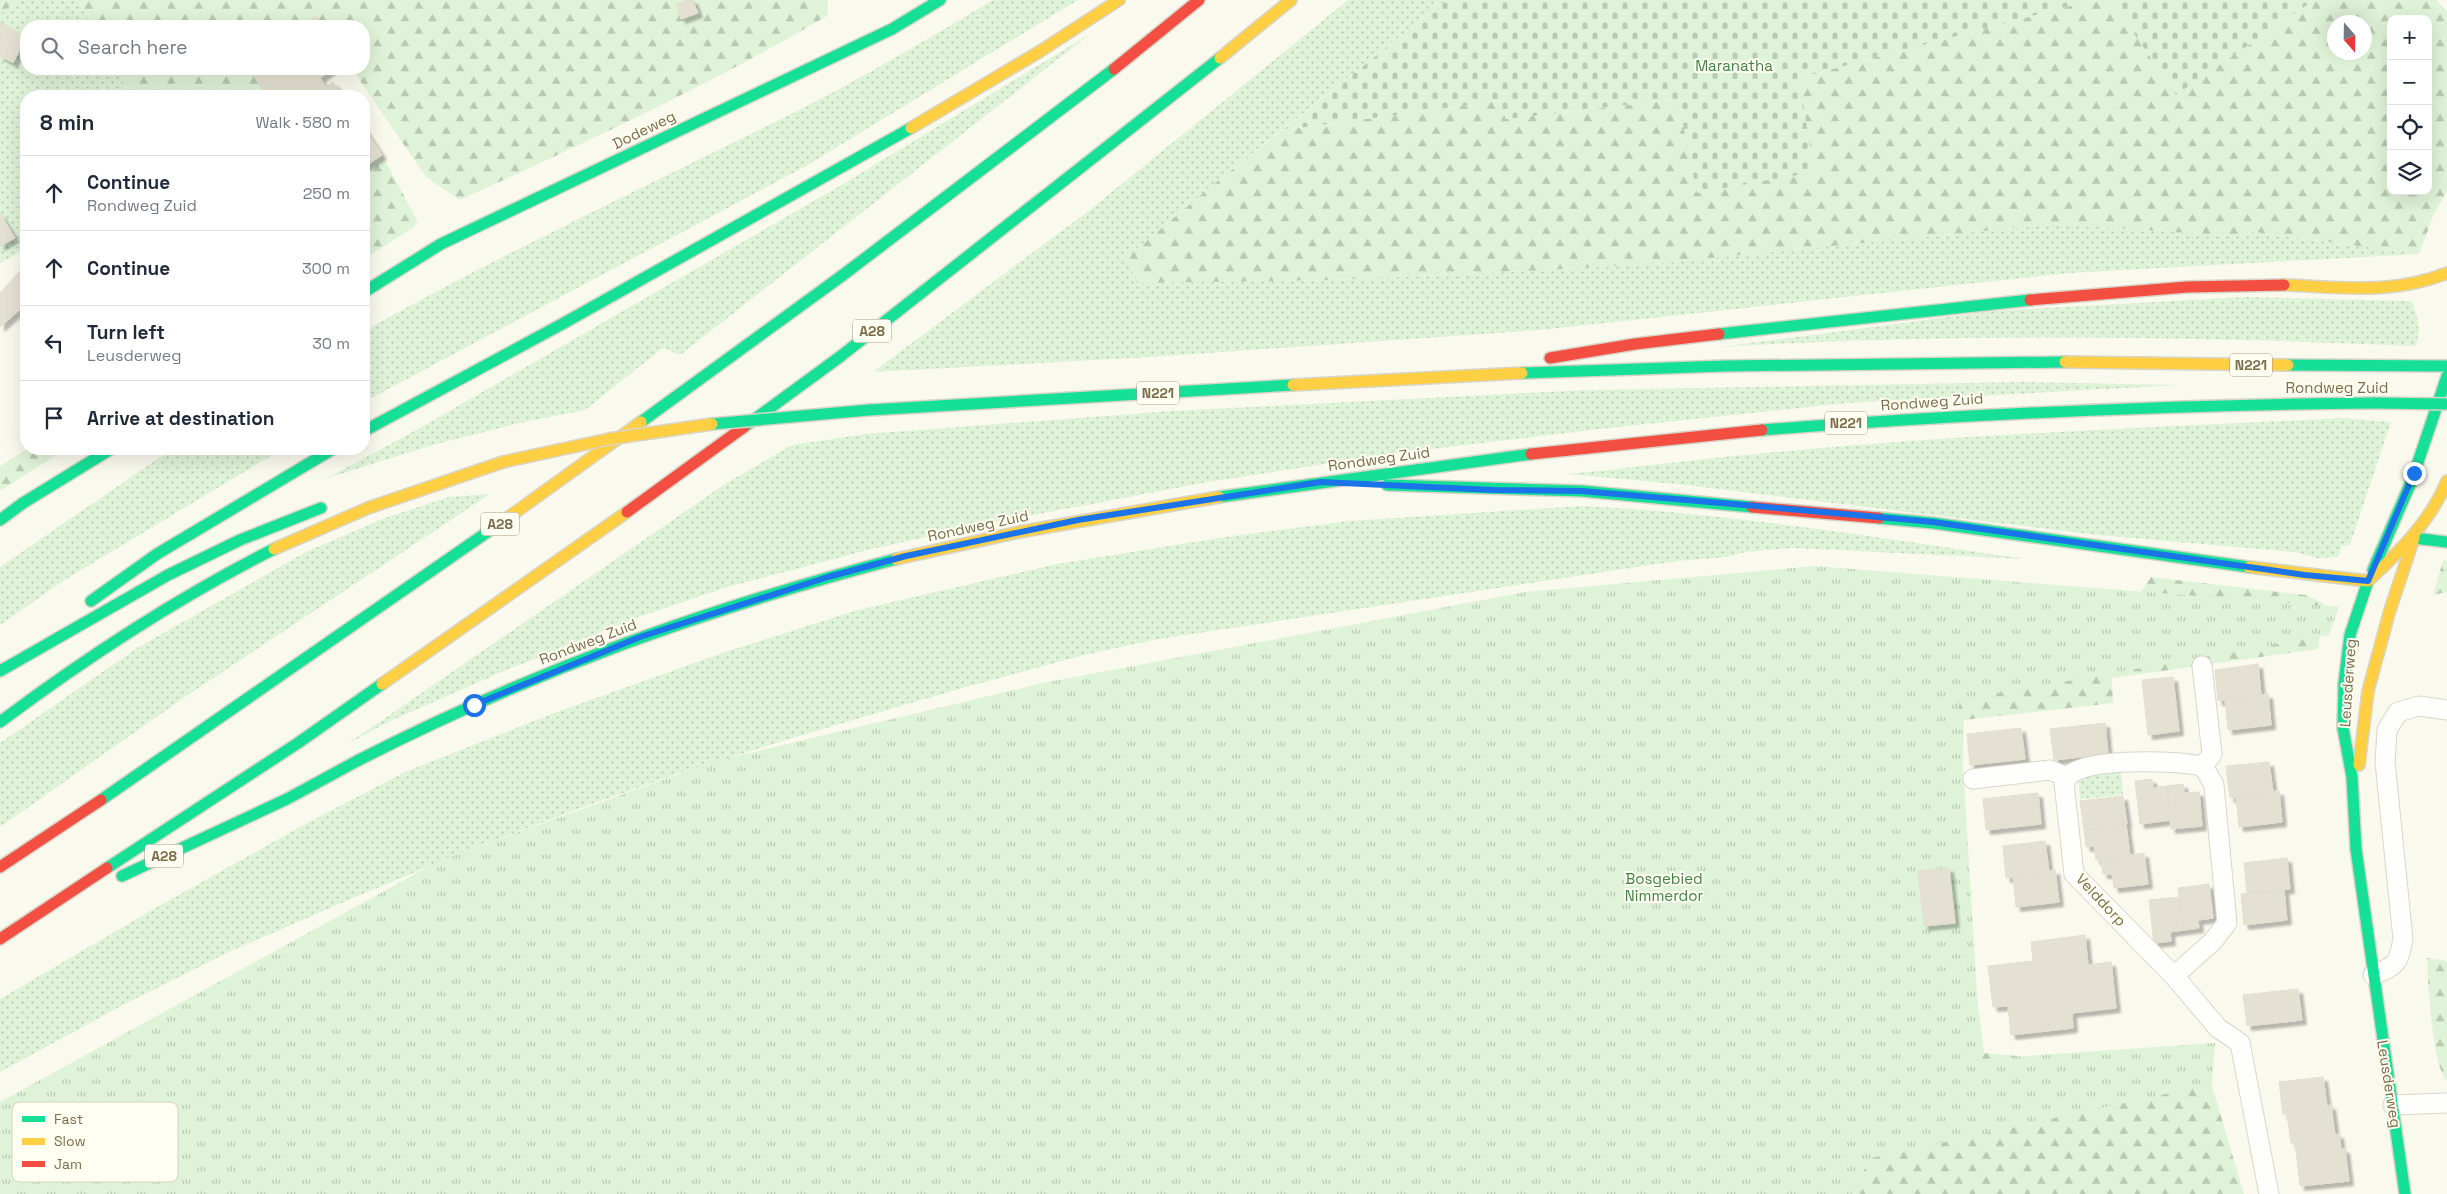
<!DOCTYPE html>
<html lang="en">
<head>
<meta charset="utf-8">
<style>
  body { margin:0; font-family:"Space Grotesk",sans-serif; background:#f6f6f7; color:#1f2937 }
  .controls { position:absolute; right:15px; top:15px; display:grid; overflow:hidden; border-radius:10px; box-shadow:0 5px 20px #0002 }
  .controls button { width:45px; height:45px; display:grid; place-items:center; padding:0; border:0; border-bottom:1px solid #e0e1e3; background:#fff; color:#1f2937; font:25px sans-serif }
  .compass { position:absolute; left:2327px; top:15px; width:45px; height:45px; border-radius:50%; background:#fff; box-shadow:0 5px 20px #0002; rotate:160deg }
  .stop { position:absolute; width:15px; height:15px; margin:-11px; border:4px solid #1a73e8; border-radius:50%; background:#fff }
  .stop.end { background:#1a73e8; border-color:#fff; box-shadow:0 1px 5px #0008 }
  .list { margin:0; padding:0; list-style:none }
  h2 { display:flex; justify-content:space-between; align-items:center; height:65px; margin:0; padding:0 20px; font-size:21px }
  h2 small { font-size:16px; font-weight:400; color:#747a83 }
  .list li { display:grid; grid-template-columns:32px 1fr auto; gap:15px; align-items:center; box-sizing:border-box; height:75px; padding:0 20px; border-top:1px solid #e0e1e3 }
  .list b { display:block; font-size:19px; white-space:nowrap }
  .list p { margin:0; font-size:16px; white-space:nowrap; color:#747a83 }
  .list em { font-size:16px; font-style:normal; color:#747a83 }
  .icon { flex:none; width:28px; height:28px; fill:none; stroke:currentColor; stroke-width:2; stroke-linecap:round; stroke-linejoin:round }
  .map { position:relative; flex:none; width:2447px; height:1194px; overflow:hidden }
  .search { position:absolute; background:#fff; box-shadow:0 5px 20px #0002; left:20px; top:20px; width:350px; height:55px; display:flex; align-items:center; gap:12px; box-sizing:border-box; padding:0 18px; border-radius:20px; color:#747a83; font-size:19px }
  .panel { position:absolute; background:#fff; box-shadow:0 5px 20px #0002; left:20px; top:90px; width:350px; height:365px; border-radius:20px }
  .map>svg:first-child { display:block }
  .grass { fill:url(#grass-dots) }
  .forest { fill:url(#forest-firs); fill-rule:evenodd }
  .cemetery { fill:url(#cemetery-stones) }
  .park { fill:url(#park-tufts) }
  .building { fill:#e5e1d2; stroke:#e3dfd0; filter:url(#shadow) }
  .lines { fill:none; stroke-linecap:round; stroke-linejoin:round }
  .street-casing { stroke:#d9d6ca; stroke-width:21 }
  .fast-casing { stroke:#d8d5c7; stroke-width:14 }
  .slow-casing { stroke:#d8d5c7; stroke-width:14 }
  .jam-casing { stroke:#d8d5c7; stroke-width:14 }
  .street { stroke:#fefefc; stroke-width:19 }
  .fast { stroke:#16e098; stroke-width:11 }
  .slow { stroke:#ffcf43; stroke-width:11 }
  .jam { stroke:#f24e42; stroke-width:11 }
  .fast-bridge-casing { stroke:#d9d4c7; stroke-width:14; stroke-linecap:butt }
  .slow-bridge-casing { stroke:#d9d4c7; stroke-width:14; stroke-linecap:butt }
  .fast-bridge { stroke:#16e098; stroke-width:11 }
  .slow-bridge { stroke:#ffcf43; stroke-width:11 }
  .route { stroke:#1a73e8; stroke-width:6 }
  .labels { text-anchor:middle; stroke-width:4; stroke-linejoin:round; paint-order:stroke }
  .shield { fill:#fffef2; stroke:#a3987c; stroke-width:1 }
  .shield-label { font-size:14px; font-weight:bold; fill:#7c6d4a }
  .park-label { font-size:15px; fill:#408342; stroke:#fffef2 }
  .street-label { font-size:15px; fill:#7c6d4a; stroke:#fffef2 }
  .key { fill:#fffef2; stroke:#d8d2c0; stroke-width:1 }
  .key-label { font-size:14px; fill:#7c6d4a }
</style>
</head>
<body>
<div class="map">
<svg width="2447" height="1194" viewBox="0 0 2447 1194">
  <defs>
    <pattern id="grass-dots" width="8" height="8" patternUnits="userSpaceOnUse" patternTransform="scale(1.25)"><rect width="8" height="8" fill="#dff3d8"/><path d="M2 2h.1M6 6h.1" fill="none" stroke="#bac9b1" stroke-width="1.8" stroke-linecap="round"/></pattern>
    <pattern id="forest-firs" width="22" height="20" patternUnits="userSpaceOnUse" patternTransform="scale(1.25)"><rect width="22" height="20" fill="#dff3d8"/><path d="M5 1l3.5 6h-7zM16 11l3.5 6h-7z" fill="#bac9b1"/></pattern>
    <pattern id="cemetery-stones" width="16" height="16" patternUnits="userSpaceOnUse" patternTransform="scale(1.25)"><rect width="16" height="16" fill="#dff3d8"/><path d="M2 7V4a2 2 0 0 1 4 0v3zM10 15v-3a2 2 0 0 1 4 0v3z" fill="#bac9b1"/></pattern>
    <pattern id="park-tufts" width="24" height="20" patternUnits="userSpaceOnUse" patternTransform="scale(1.25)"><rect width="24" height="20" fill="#dff3d8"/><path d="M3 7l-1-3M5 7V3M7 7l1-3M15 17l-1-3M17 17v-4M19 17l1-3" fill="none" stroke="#bac9b1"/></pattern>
    <filter id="shadow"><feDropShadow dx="4.5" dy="4.5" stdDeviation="1" flood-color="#0004"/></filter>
  </defs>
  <rect width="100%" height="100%" fill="#faf9ee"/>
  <path class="grass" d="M 19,0 L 78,0 L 92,26 L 26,26 L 26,69 L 116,69 L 131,96 L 26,96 L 26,249 L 0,263 L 0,14 Z
    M 993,0 L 1078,0 L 806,166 L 364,402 L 364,331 C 503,253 646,186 789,115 C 859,80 926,40 993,0 Z
    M 1348,0 L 1446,0 L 1220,179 L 1127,257 L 1137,283 L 1335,280 L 1567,269 L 1670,262 L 2053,224 L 2234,236 L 2254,232 L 2419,254 L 2069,273 L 1540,330 L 1150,357 L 873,372 L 1091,209 Z
    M 1090,34 L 680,355 L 663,348 L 585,410 L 524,422 L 433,445 L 327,478 L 420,428 L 838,187 Z
    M 2244,297 L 2411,301 C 2418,315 2422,331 2415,346 C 2184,336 1951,333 1720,347 L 1994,311 Z
    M 2024,382 L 2181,385 L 1847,403 L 1600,429 L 1391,454 L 1208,482 L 970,527 L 868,550 L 724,588 L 636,618 L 504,671 L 388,722 L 346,745 L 725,484 L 792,445 L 866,434 L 1171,411 L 1588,390 Z
    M 2343,418 L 2391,422 L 2350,545 L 2342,546 L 2338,557 L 2317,558 L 2294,552 L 2098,535 L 1677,484 L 1567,474 C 1626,469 1686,460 1746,455 C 1944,435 2144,428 2343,418 Z
    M 172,449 L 282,449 L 63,581 L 0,625 L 0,567 Z
    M 490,494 L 182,699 L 0,827 L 0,743 L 137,648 L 306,552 L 382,519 L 449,497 Z
    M 1582,506 C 1731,513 1878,538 2026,559 L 1792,548 L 1745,552 L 1727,557 L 1677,561 L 1153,640 L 1080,656 L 959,689 L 809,733 L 674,775 L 581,808 L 461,853 L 353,898 L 231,951 L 123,1005 L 0,1072 L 0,999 L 159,906 L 309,822 L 405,772 L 554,713 L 728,651 L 858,610 L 1057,564 L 1225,537 L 1350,521 Z
    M 2121,772 L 2123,795 L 2080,799 L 2078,777 Z"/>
  <path class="forest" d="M 0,0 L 19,0 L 0,14 Z
    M 78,0 L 828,0 L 827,16 C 710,85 584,143 460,200 L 426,177 L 352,69 L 364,69 L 364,26 L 323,26 L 316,16 L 301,26 L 92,26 Z
    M 2092,0 L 2111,0 L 2176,94 L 2314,0 L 2436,0 L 2447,11 L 2447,191 L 2434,214 L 2419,254 L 2254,232 L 2234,236 L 2053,224 L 1670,262 L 1567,269 L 1335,280 L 1137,283 L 1126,258 L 1220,179 L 1283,130 L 1499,101 L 1506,119 L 1678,99 L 1698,193 L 1799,78 ZM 2391,19 L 2428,19 L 2428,191 L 2391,191 ZM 2334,22 L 2364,22 L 2364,52 L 2334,52 Z
    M 116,69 L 249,69 L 269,96 L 131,96 Z
    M 382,155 L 418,222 L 412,228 L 364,259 L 364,167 Z
    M 27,449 L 66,449 L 0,491 L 0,466 Z
    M 2447,560 L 2447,592 L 2433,595 L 2443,561 Z
    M 2151,577 L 2306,595 L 2324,604 L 2318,649 L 2112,678 L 2113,703 L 1964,720 L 1961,815 L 1970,939 L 1984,1053 L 2028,1057 L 2200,1045 L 2244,1194 L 1561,1194 L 1786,724 L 2129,609 Z
    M 2427,958 L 2447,961 L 2447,1081 C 2432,1066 2428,982 2427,958 Z"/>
  <path class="cemetery" d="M 1446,0 L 2092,0 L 1799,78 L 1814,172 L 1697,193 L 1678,99 L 1506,119 L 1499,101 L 1283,130 Z
    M 2111,0 L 2314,0 L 2176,95 Z"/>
  <path class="park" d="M 1815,566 L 2339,607 L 2329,635 L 1959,700 L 1981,1059 L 2215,1043 L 2212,1084 L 1871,1158 L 1851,1194 L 0,1194 L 0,1102 L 439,861 L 712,762 L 1043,683 L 1525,592 Z"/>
  <path class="building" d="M 688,0 L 693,0 L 698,13 L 681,19 L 676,4 Z
    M 316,16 L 323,26 L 301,26 Z
    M 0,22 L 26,38 L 13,63 L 0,56 Z
    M 249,69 L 332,69 L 320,78 L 326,87 L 333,82 L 342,96 L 268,96 Z
    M 364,128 L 382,155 L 364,167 Z
    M 0,213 L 15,238 L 0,246 Z
    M 26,264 L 26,304 L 0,327 L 0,293 Z
    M 2258,664 L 2261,695 L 2218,701 L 2215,670 Z
    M 2173,677 L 2179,731 L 2148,735 L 2142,680 Z
    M 2268,694 L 2271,725 L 2228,730 L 2225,699 Z
    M 2105,723 L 2108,754 L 2054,760 L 2050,729 Z
    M 2021,728 L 2025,759 L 1970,765 L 1967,734 Z
    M 2269,762 L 2273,792 L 2230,798 L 2226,766 Z
    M 2152,779 L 2153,788 L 2167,786 L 2171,820 L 2140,824 L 2135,781 Z
    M 2183,784 L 2184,793 L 2199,792 L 2202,826 L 2171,829 L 2167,786 Z
    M 2279,791 L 2282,822 L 2239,827 L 2236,796 Z
    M 2038,793 L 2041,824 L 1986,830 L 1983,799 Z
    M 2123,796 L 2127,824 L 2084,829 L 2080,801 Z
    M 2126,825 L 2130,855 L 2096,860 L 2094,846 L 2086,847 L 2084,830 Z
    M 2045,841 L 2049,872 L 2006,878 L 2003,846 Z
    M 2144,853 L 2148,884 L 2114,888 L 2112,874 L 2103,874 L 2101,859 Z
    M 2287,858 L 2290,889 L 2247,893 L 2244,863 Z
    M 1949,868 L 1955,923 L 1924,926 L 1918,871 Z
    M 2055,870 L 2059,902 L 2016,907 L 2013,876 Z
    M 2209,884 L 2213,918 L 2198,920 L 2199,928 L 2184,930 L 2178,888 Z
    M 2284,890 L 2287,920 L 2244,925 L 2241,894 Z
    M 2180,897 L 2184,930 L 2170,932 L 2171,941 L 2154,943 L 2149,900 Z
    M 2085,935 L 2088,965 L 2111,962 L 2116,1008 L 2072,1013 L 2073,1028 L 2011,1035 L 2008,1006 L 1993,1007 L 1988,966 L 2033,961 L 2031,942 Z
    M 2298,989 L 2302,1020 L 2247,1026 L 2243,995 Z
    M 2323,1077 L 2327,1106 L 2331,1105 L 2335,1135 L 2339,1134 L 2341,1149 L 2345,1149 L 2349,1181 L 2300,1186 L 2295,1143 L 2291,1143 L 2287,1114 L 2283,1114 L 2279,1082 Z"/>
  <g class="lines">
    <g class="street-casing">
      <path id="street" d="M 2202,666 L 2212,754 L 2203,766
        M 1973,779 L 2050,770 L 2067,777
        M 2373,975 C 2397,965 2398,965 2403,939 L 2385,762 L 2387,730 L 2398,712 L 2419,706 L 2447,710
        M 2174,976 L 2213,941 L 2227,923 L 2214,785 L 2203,766 C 2174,761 2099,758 2074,772 C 2069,774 2066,779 2064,783 L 2074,874 L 2174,976 L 2218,1028 L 2240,1043 L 2269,1194
        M 2393,1105 L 2447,1103"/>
    </g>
    <g class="fast-casing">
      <path id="fast" d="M 364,292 L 441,244 L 892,29 L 940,0
        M 1719,334 L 2030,300
        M 2288,365 L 2447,366
        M 1522,373 L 1725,366 L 2065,362
        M 869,410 L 1293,385
        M 641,422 L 843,275 L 1114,69
        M 744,427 L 841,356 L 1220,58
        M 1762,430 C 1966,414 2170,405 2375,403
        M 364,431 L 564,323 L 911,128
        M 1387,485 L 1582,491 L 1752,507
        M 1219,497 L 1531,454
        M 1879,518 L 1933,523 L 2249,567
        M 0,520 L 23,503 L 111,449
        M 2414,538 L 2447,542
        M 2373,570 L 2412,480 L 2447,376
        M 2368,581 L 2350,635 L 2344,683 L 2343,728 L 2352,777 L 2356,849 L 2405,1194
        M 91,601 L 157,554 L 333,449
        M 0,671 L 168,575 L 240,540 L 321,508
        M 0,722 C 87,657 177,598 274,549
        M 357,761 C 532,671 706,609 896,559
        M 101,800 L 499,524
        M 107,868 L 298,743 L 382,684
        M 122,876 L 287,799 L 357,761"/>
    </g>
    <g class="slow-casing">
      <path id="slow" d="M 1220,58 L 1291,0
        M 911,128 L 1039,52 L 1119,0
        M 2284,285 C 2341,287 2393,295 2447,273
        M 2065,362 L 2288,365
        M 1293,385 L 1522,373
        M 499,524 L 641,422
        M 274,549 L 368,508 L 503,462
        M 896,559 L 1019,532 L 1219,497
        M 2249,567 L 2368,581 C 2400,551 2430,522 2447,481
        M 382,684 L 627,512
        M 2359,765 L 2368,691 L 2390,610 L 2414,538"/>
    </g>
    <g class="jam-casing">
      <path id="jam" d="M 1114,69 L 1199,0
        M 2030,300 L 2187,287 L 2284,285
        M 1550,358 L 1635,344 L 1719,334
        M 1531,454 L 1762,430
        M 1752,507 L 1879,518
        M 627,512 L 744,427
        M 0,867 L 101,800
        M 0,939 L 107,868"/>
    </g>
    <use href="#street" class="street"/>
    <use href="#fast" class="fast"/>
    <use href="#slow" class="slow"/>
    <use href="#jam" class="jam"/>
    <g class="fast-bridge-casing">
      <path id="fast-bridge" d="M 2375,403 L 2447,404
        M 712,424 L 869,410"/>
    </g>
    <g class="slow-bridge-casing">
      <path id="slow-bridge" d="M 503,462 L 609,439 L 712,424"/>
    </g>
    <use href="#fast-bridge" class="fast-bridge"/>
    <use href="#slow-bridge" class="slow-bridge"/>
  </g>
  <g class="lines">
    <path class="route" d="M 474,705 L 640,637 L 828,577 L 906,556 L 1078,520 L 1321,482 L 1494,490 L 1582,491 L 1756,506 L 1933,522 L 2305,575 L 2368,581 L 2414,473"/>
  </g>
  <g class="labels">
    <g class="shield">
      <rect x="853" y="319.5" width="38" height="23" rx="4"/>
      <rect x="2230" y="353.5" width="42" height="23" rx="4"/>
      <rect x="1137" y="381.5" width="42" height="23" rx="4"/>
      <rect x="1825" y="411.5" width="42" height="23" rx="4"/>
      <rect x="481" y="512.5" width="38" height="23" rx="4"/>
      <rect x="145" y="844.5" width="38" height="23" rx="4"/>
    </g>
    <g class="shield-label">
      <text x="872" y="336">A28</text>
      <text x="2251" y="370">N221</text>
      <text x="1158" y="398">N221</text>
      <text x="1846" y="428">N221</text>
      <text x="500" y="529">A28</text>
      <text x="164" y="861">A28</text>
    </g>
    <g class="park-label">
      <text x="1734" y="71">Maranatha</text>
      <text x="1664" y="884">Bosgebied<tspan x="1664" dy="17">Nimmerdor</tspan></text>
    </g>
    <g class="street-label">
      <text transform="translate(644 130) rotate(-26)" y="5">Dodeweg</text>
      <text x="2337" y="393">Rondweg Zuid</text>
      <text transform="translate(1932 402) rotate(-4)" y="5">Rondweg Zuid</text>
      <text transform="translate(1379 459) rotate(-8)" y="5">Rondweg Zuid</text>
      <text transform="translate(978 526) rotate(-12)" y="5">Rondweg Zuid</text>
      <text transform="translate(588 642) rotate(-21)" y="5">Rondweg Zuid</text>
      <text transform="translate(2348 683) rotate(-86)" y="5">Leusderweg</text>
      <text transform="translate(2101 900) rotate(47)" y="5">Velddorp</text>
      <text transform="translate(2389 1084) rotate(81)" y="5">Leusderweg</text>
    </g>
  </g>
  <rect x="12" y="1102" width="166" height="80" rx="8" class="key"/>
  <rect x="22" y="1116" width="23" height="6" fill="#16e098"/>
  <rect x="22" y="1138" width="23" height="7" fill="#ffcf43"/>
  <rect x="22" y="1161" width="23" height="6" fill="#f24e42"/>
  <g class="key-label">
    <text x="54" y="1124">Fast</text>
    <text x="54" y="1146">Slow</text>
    <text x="54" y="1169">Jam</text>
  </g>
</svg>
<div class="controls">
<button>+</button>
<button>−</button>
<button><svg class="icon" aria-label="locate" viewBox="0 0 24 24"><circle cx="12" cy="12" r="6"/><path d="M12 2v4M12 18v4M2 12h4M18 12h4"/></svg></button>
<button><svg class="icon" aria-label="layers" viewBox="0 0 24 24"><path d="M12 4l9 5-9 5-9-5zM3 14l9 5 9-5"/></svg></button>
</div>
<svg class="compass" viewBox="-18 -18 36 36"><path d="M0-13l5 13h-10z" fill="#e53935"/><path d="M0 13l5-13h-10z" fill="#747a83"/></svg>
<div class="stop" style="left:474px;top:705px"></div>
<div class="stop end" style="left:2414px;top:473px"></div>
<div class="search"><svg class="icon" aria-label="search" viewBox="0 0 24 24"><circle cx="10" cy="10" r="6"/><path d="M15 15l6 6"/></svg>Search here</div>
<section class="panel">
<h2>8 min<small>Walk · 580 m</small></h2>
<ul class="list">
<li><svg class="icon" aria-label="ahead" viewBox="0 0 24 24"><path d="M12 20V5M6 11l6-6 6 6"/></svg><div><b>Continue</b><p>Rondweg Zuid</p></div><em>250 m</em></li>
<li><svg class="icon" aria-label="ahead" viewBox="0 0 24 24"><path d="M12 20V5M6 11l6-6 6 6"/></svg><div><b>Continue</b></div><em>300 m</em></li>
<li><svg class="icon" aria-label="left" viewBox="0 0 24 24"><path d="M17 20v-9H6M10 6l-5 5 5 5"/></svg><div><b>Turn left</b><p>Leusderweg</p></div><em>30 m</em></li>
<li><svg class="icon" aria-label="arrive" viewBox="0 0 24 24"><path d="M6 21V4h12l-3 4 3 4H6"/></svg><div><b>Arrive at destination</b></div></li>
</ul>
</section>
</div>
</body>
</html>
